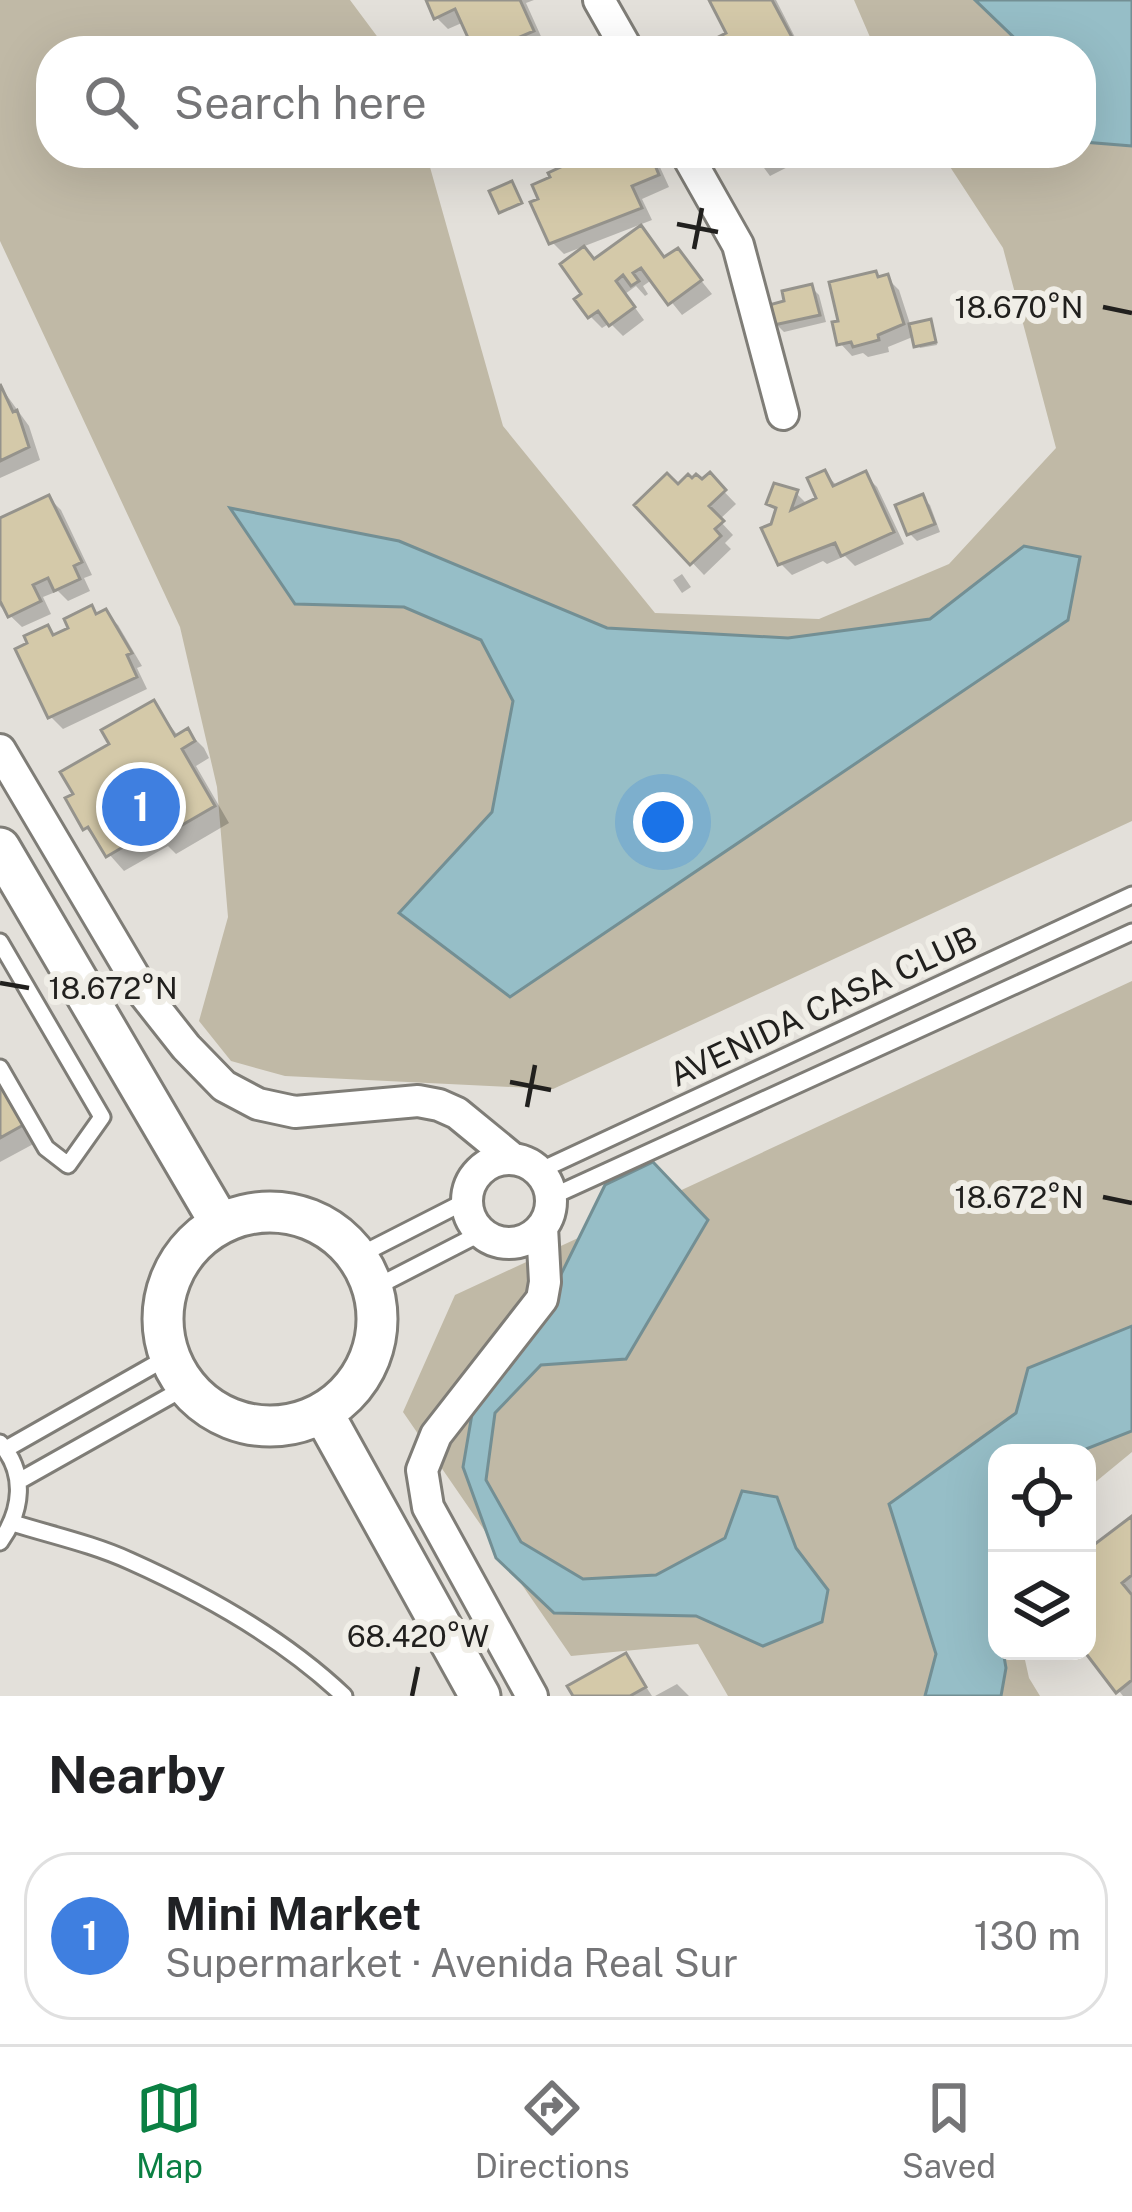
<!DOCTYPE html>
<html lang="en">
<head>
<meta charset="utf-8">
<style>
  body { margin:0; font-family:"Public Sans",sans-serif; background:#f6f6f6; color:#202124 }
  .controls { position:absolute; right:36px; bottom:36px; display:grid; overflow:hidden; border-radius:24px; box-shadow:0 12px 48px #0002 }
  .controls button { width:108px; height:108px; display:grid; place-items:center; padding:0; border:0; border-bottom:3px solid #e0e0e0; background:#fff; color:#202124; font:60px sans-serif }
  .you { position:absolute; left:663px; top:822px; width:42px; height:42px; margin:-30px; border:9px solid #fff; border-radius:50%; background:#1a73e8; box-shadow:0 0 0 18px #1a73e833 }
  .badge { display:grid; place-items:center; width:78px; height:78px; border-radius:50%; background:#0b8043; color:#fff; font-size:39px; font-weight:700 }
  .pin { position:absolute; translate:-50% -50%; border:6px solid #fff; box-shadow:0 3px 12px #0006 }
  .list { margin:0; padding:0; list-style:none }
  h2 { display:flex; justify-content:space-between; align-items:center; height:156px; margin:0; padding:0 48px; font-size:51px }
  h2 small { font-size:39px; font-weight:400; color:#757577 }
  .list li { display:grid; grid-template-columns:78px 1fr auto; gap:36px; align-items:center; box-sizing:border-box; height:168px; margin:0 24px 24px; padding:0 24px; border:3px solid #e0e0e0; border-radius:48px }
  .list b { display:block; font-size:45px; white-space:nowrap }
  .list p { margin:0; font-size:39px; white-space:nowrap; color:#757577 }
  .list em { font-size:39px; font-style:normal; color:#757577 }
  .icon { flex:none; width:66px; height:66px; fill:none; stroke:currentColor; stroke-width:2; stroke-linecap:round; stroke-linejoin:round }
  .map { position:relative; flex:none; width:1132px; height:1696px; overflow:hidden }
  .search { position:absolute; background:#fff; box-shadow:0 12px 48px #0002; left:36px; right:36px; top:36px; height:132px; display:flex; align-items:center; gap:30px; box-sizing:border-box; padding:0 42px; border-radius:48px; color:#757577; font-size:45px }
  .sheet { height:348px; background:#fff }
  nav { display:flex; justify-content:space-around; align-items:center; box-sizing:border-box; height:168px; border-top:3px solid #e0e0e0; background:#fff; font-size:33px; color:#757577 }
  nav a { display:grid; justify-items:center; gap:6px }
  nav .on { color:#0b8043 }
  .map>svg:first-child { display:block }
  .green { fill:#c0b9a6 }
  .water { fill:#96bec7; stroke:#738f94; stroke-width:3 }
  .shadow { fill:#0003 }
  .building { fill:#d4c9a9; stroke:#95938c; stroke-width:3 }
  .lines { fill:none; stroke-linecap:round; stroke-linejoin:round }
  .service-casing { stroke:#7f7d77; stroke-width:21 }
  .minor-casing { stroke:#7f7d77; stroke-width:36 }
  .tertiary-casing { stroke:#7f7d77; stroke-width:45 }
  .service { stroke:#fff; stroke-width:15 }
  .minor { stroke:#fff; stroke-width:30 }
  .tertiary { stroke:#fff; stroke-width:39 }
  .ticks { fill:none; stroke:#21201e; stroke-width:4.5 }
  .labels { text-anchor:middle; stroke-width:12; stroke-linejoin:round; paint-order:stroke }
  .street-label { font-size:33px; fill:#21201e; stroke:#f0eee7 }
  .ticks-label { font-size:30px; text-anchor:middle; fill:#21201e; stroke:#f0eee7; stroke-width:12; stroke-linejoin:round; paint-order:stroke }
</style>
</head>
<body>
<div class="map">
<svg width="1132" height="1696" viewBox="0 0 1132 1696">
  <rect width="100%" height="100%" fill="#e3e0da"/>
  <path class="green" d="M 0,0 L 350,0 L 388,51 L 51,51 L 51,153 L 426,153 L 503,426 L 655,613 L 819,619 L 949,564 L 1056,448 L 1003,248 L 941,153 L 1081,153 L 1081,51 L 876,51 L 854,0 L 1132,0 L 1132,821 L 553,1089 L 285,1076 L 231,1061 L 199,1021 L 228,917 L 217,787 L 180,627 L 0,241 Z
    M 1132,981 L 1132,1452 L 1087,1489 L 1087,1453 L 997,1453 L 997,1651 L 1023,1651 L 1029,1678 L 1040,1696 L 728,1696 L 698,1644 L 571,1656 L 403,1412 L 455,1295 Z"/>
  <path class="water" d="M 975,0 L 1132,0 L 1132,146 L 1084,142 L 1081,51 L 1028,51 Z
    M 230,508 L 399,541 L 607,628 L 788,638 L 930,619 L 1024,546 L 1080,557 L 1068,620 L 510,997 L 399,913 L 492,812 L 513,701 L 481,640 L 404,607 L 295,604 Z
    M 653,1162 L 708,1220 L 626,1359 L 541,1365 L 495,1413 L 486,1480 L 521,1542 L 583,1579 L 656,1575 L 725,1538 L 742,1491 L 777,1497 L 796,1548 L 828,1590 L 822,1622 L 763,1646 L 696,1616 L 554,1613 L 496,1558 L 463,1467 L 472,1414 L 512,1344 L 545,1307 L 605,1185 Z
    M 1132,1326 L 1132,1431 L 1076,1453 L 997,1453 L 997,1567 C 987,1584 997,1628 997,1651 L 1003,1651 L 1006,1668 L 1001,1696 L 925,1696 L 936,1654 L 889,1504 L 1016,1413 L 1028,1368 Z"/>
  <path class="shadow" d="M 434,0 L 534,0 L 526,3 L 544,43 L 525,51 L 477,51 L 464,22 L 448,29 L 436,17 Z
    M 713,0 L 776,0 L 802,51 L 698,51 L 730,34 Z
    M 609,153 L 624,163 L 648,153 L 659,165 L 669,187 L 642,199 L 652,220 L 564,254 L 552,242 Z
    M 753,153 L 815,153 L 770,176 Z
    M 652,241 L 666,260 L 678,252 L 712,294 L 682,315 L 653,279 L 643,286 L 648,294 L 645,296 L 636,286 L 625,294 L 644,320 L 623,336 L 610,323 L 602,328 L 590,316 L 595,261 Z
    M 875,274 L 880,279 L 887,278 L 899,290 L 911,327 L 930,323 L 933,326 L 937,345 L 920,348 L 915,336 L 888,347 L 889,352 L 868,357 L 863,353 L 852,356 L 840,343 Z
    M 811,287 L 819,295 L 826,322 L 784,332 L 776,324 Z
    M 0,386 L 29,426 L 40,460 L 0,478 Z
    M 825,473 L 838,487 L 865,475 L 877,487 L 904,544 L 855,566 L 845,556 L 827,564 L 823,561 L 792,575 L 780,563 L 773,526 L 778,512 L 770,503 L 796,493 L 808,505 L 820,500 Z
    M 709,476 L 736,504 L 719,520 L 733,535 L 725,543 L 731,549 L 704,575 L 638,505 L 678,488 L 702,483 Z
    M 49,498 L 61,510 L 92,575 L 84,578 L 90,591 L 68,601 L 58,591 L 43,597 L 51,614 L 22,627 L 0,606 L 0,521 Z
    M 922,498 L 930,505 L 940,532 L 917,541 L 909,533 Z
    M 682,574 L 691,587 L 682,593 L 673,580 Z
    M 105,613 L 118,625 L 142,666 L 137,668 L 147,689 L 63,729 L 51,717 L 48,628 L 57,637 Z
    M 153,704 L 179,737 L 188,732 L 204,748 L 209,758 L 196,766 L 229,823 L 176,854 L 168,846 L 124,871 L 86,828 L 113,746 Z
    M 0,1076 L 39,1141 L 0,1162 Z
    M 1132,1519 L 1132,1696 L 1123,1696 L 1087,1651 L 1087,1554 Z
    M 626,1656 L 652,1696 L 577,1696 Z
    M 677,1684 L 689,1696 L 655,1696 Z"/>
  <path class="building" d="M 426,0 L 520,0 L 534,31 L 487,51 L 474,51 L 455,9 L 434,19 Z
    M 709,0 L 772,0 L 794,41 L 775,51 L 691,51 L 726,33 Z
    M 591,153 L 615,153 L 619,161 L 650,153 L 659,175 L 632,186 L 642,208 L 549,244 L 530,202 L 538,199 L 532,185 L 550,177 L 548,173 Z
    M 512,181 L 522,203 L 499,213 L 489,191 Z
    M 641,225 L 664,257 L 678,248 L 702,280 L 668,305 L 641,268 L 633,273 L 639,281 L 631,286 L 623,275 L 616,281 L 635,307 L 609,326 L 598,311 L 588,318 L 574,299 L 581,294 L 560,264 L 584,246 L 594,259 Z
    M 876,271 L 878,277 L 888,274 L 904,324 L 878,335 L 879,340 L 853,347 L 851,342 L 837,345 L 832,322 L 838,321 L 829,282 Z
    M 812,284 L 820,315 L 774,325 L 769,305 L 784,301 L 782,291 Z
    M 931,319 L 936,342 L 914,347 L 909,324 Z
    M 0,384 L 13,412 L 17,410 L 29,447 L 0,461 Z
    M 825,470 L 833,486 L 866,471 L 894,532 L 841,556 L 835,543 L 778,565 L 761,528 L 771,524 L 776,508 L 766,504 L 774,483 L 798,490 L 791,510 L 816,498 L 807,478 Z
    M 710,472 L 726,490 L 709,506 L 724,521 L 715,529 L 721,536 L 690,565 L 634,505 L 667,473 L 678,484 L 688,474 L 692,478 L 696,474 L 702,479 Z
    M 923,494 L 935,524 L 907,535 L 895,505 Z
    M 49,495 L 82,562 L 74,566 L 80,579 L 54,591 L 48,578 L 33,585 L 41,601 L 8,617 L 0,601 L 0,518 Z
    M 92,605 L 96,614 L 106,609 L 132,653 L 127,655 L 137,677 L 48,718 L 15,649 L 27,643 L 24,636 L 48,625 L 53,635 L 68,628 L 64,619 Z
    M 154,700 L 175,736 L 188,728 L 195,741 L 182,749 L 215,806 L 158,839 L 152,830 L 106,857 L 88,827 L 83,830 L 65,798 L 73,794 L 60,772 L 109,744 L 101,730 Z
    M 0,1082 L 25,1124 L 0,1138 Z
    M 1132,1516 L 1132,1575 L 1122,1583 L 1132,1595 L 1132,1680 L 1116,1693 L 1084,1651 L 1087,1651 L 1087,1550 Z
    M 626,1653 L 646,1687 L 630,1696 L 573,1696 L 567,1686 Z"/>
  <g class="lines">
    <g class="service-casing">
      <path id="service" d="M 0,942 L 102,1117 L 68,1165 L 46,1148 L 0,1068
        M 539,1171 L 1132,895
        M 551,1197 L 1132,932
        M 358,1256 L 466,1201
        M 374,1288 L 481,1233
        M 0,1443 C 27,1473 22,1511 0,1542
        M 6,1449 L 168,1357
        M 19,1481 L 186,1387
        M 13,1523 C 51,1535 93,1544 130,1561 C 206,1595 283,1638 344,1696"/>
    </g>
    <g class="minor-casing">
      <path id="minor" d="M 599,0 L 628,51
        M 686,153 L 738,245 L 783,414
        M 0,750 L 145,995 L 186,1047 L 224,1086 L 258,1104 L 295,1112 L 418,1101 L 439,1105 L 457,1113 L 513,1159
        M467 1201a42 42 0 1 1 84 0a42 42 0 1 1-84 0Z
        M 532,1696 L 428,1507 L 422,1470 L 436,1435 L 542,1299 L 545,1282 L 542,1227"/>
    </g>
    <g class="tertiary-casing">
      <path id="tertiary" d="M 0,848 L 220,1223
        M163 1319a107 107 0 1 1 214 0a107 107 0 1 1-214 0Z
        M 323,1413 L 480,1696"/>
    </g>
    <use href="#service" class="service"/>
    <use href="#minor" class="minor"/>
    <use href="#tertiary" class="tertiary"/>
  </g>
  <path class="ticks" d="M 677,224 L 718,232M 694,249 L 702,208M 1103,307 L 1132,313M 0,983 L 29,988M 510,1082 L 551,1090M 527,1107 L 535,1065M 1103,1197 L 1132,1203M 412,1696 L 418,1667"/>
  <g class="labels">
    <g class="street-label">
      <text transform="translate(823 1006) rotate(-25)" y="12">AVENIDA CASA CLUB</text>
    </g>
  </g>
  <g class="ticks-label">
    <text x="1019" y="318">18.670°N</text>
    <text x="113" y="999">18.672°N</text>
    <text x="1019" y="1208">18.672°N</text>
    <text x="418" y="1647">68.420°W</text>
  </g>
</svg>
<div class="controls">
<button><svg class="icon" aria-label="locate" viewBox="0 0 24 24"><circle cx="12" cy="12" r="6"/><path d="M12 2v4M12 18v4M2 12h4M18 12h4"/></svg></button>
<button><svg class="icon" aria-label="layers" viewBox="0 0 24 24"><path d="M12 4l9 5-9 5-9-5zM3 14l9 5 9-5"/></svg></button>
</div>
<div class="you"></div>
<div class="pin badge" style="left:141px;top:807px;background:#3f7fe0">1</div>
<div class="search"><svg class="icon" aria-label="search" viewBox="0 0 24 24"><circle cx="10" cy="10" r="6"/><path d="M15 15l6 6"/></svg>Search here</div>
</div>
<section class="sheet">
<h2>Nearby<small></small></h2>
<ul class="list">
<li><span class="badge" style="background:#3f7fe0">1</span><div><b>Mini Market</b><p>Supermarket · Avenida Real Sur</p></div><em>130 m</em></li>
</ul>
</section>
<nav>
<a class="on"><svg class="icon" aria-label="map" viewBox="0 0 24 24"><path d="M3 6l6-2 6 2 6-2v14l-6 2-6-2-6 2zM9 4v14M15 6v14"/></svg>Map</a>
<a><svg class="icon" aria-label="directions" viewBox="0 0 24 24"><path d="M12 3l9 9-9 9-9-9zM9 14v-3h6M13 9l2 2-2 2"/></svg>Directions</a>
<a><svg class="icon" aria-label="saved" viewBox="0 0 24 24"><path d="M7 4h10v16l-5-4-5 4z"/></svg>Saved</a>
</nav>
</body>
</html>
